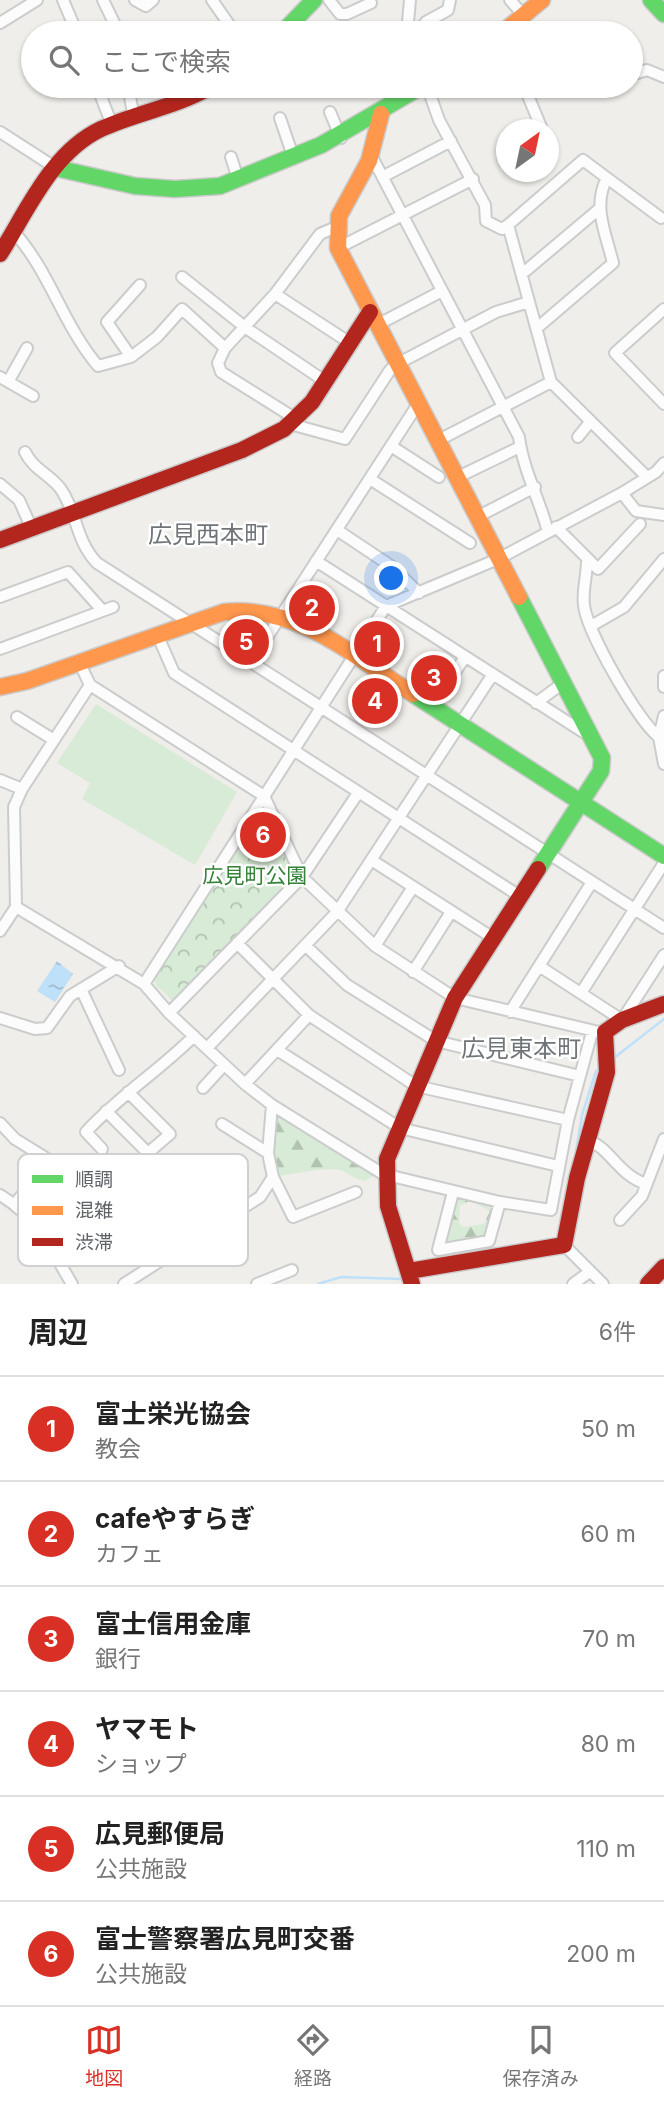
<!DOCTYPE html>
<html lang="ja">
<head>
<meta charset="utf-8">
<style>
  body { margin:0; font-family:Inter,"Noto Sans JP",sans-serif; background:#f2f2f2; color:#222 }
  .compass { position:absolute; left:496px; top:119px; width:63px; height:63px; border-radius:50%; background:#fff; box-shadow:0 2px 5px #0004; rotate:33deg }
  .you { position:absolute; left:392px; top:579px; width:24px; height:24px; margin:-18px; border:5px solid #fff; border-radius:50%; background:#1a73e8; box-shadow:0 0 0 10px #1a73e833 }
  .badge { display:grid; place-items:center; width:46px; height:46px; border-radius:50%; background:#d93025; color:#fff; font-size:23px; font-weight:700 }
  .pin { position:absolute; translate:-50% -50%; border:4px solid #fff; box-shadow:0 2px 7px #0006 }
  .list { margin:0; padding:0; list-style:none }
  h2 { display:flex; justify-content:space-between; align-items:center; height:91px; margin:0; padding:0 28px; font-size:30px }
  h2 small { font-size:23px; font-weight:400; color:#767676 }
  .list li { display:grid; grid-template-columns:46px 1fr auto; gap:21px; align-items:center; box-sizing:border-box; height:105px; padding:0 28px; border-top:2px solid #e0e0e0 }
  .list b { display:block; font-size:26px; white-space:nowrap }
  .list p { margin:0; font-size:23px; white-space:nowrap; color:#767676 }
  .list em { font-size:23px; font-style:normal; color:#767676 }
  .icon { flex:none; width:38px; height:38px; fill:none; stroke:currentColor; stroke-width:2; stroke-linecap:round; stroke-linejoin:round }
  .map { position:relative; flex:none; width:664px; height:1284px; overflow:hidden }
  .search { position:absolute; background:#fff; box-shadow:0 2px 5px #0004; left:21px; right:21px; top:21px; height:77px; display:flex; align-items:center; gap:18px; box-sizing:border-box; padding:0 24px; border-radius:38px; color:#767676; font-size:26px }
  .sheet { height:721px; background:#fff }
  nav { display:flex; justify-content:space-around; align-items:center; box-sizing:border-box; height:98px; border-top:2px solid #e0e0e0; background:#fff; font-size:19px; color:#767676 }
  nav a { display:grid; justify-items:center; gap:4px }
  nav .on { color:#d93025 }
  .map>svg:first-child { display:block }
  .forest { fill:url(#forest-firs) }
  .park { fill:url(#park-crowns) }
  .garden { fill:#d8ebd6 }
  .water { fill:url(#water-ripples) }
  .lines { fill:none; stroke-linecap:round; stroke-linejoin:round }
  .stream { stroke:#bfe0f9; stroke-width:2.5 }
  .street-casing { stroke:#cbcccc; stroke-width:14 }
  .fast-casing { stroke:#cacacb; stroke-width:19 }
  .slow-casing { stroke:#cacacb; stroke-width:19 }
  .jam-casing { stroke:#cacacb; stroke-width:19 }
  .street { stroke:#fdfcfc; stroke-width:10 }
  .fast { stroke:#63d668; stroke-width:16 }
  .slow { stroke:#ff974d; stroke-width:16 }
  .jam { stroke:#b3261e; stroke-width:16 }
  .labels { text-anchor:middle; stroke-width:5; stroke-linejoin:round; paint-order:stroke }
  .park-label { font-size:21px; fill:#348238; stroke:#fff }
  .quarter-label { font-size:24px; fill:#70757a; stroke:#fff }
  .key { fill:#fff; stroke:#cfd0d2; stroke-width:2 }
  .key-label { font-size:19px; fill:#5f6368 }
</style>
</head>
<body>
<div class="map">
<svg width="664" height="1284" viewBox="0 0 664 1284">
  <defs>
    <pattern id="forest-firs" width="22" height="20" patternUnits="userSpaceOnUse" patternTransform="scale(1.75)"><rect width="22" height="20" fill="#d8ebd6"/><path d="M5 1l3.5 6h-7zM16 11l3.5 6h-7z" fill="#b2c2b1"/></pattern>
    <pattern id="park-crowns" width="20" height="18" patternUnits="userSpaceOnUse" patternTransform="scale(1.75)"><rect width="20" height="18" fill="#d8ebd6"/><path d="M2 6a3 3 0 1 1 6 0M12 15a3 3 0 1 1 6 0" fill="none" stroke="#b2c2b1"/></pattern>
    <pattern id="water-ripples" width="26" height="14" patternUnits="userSpaceOnUse" patternTransform="scale(1.75)"><rect width="26" height="14" fill="#bfe0f9"/><path d="M2 4q2-2 4 0t4 0M15 11q2-2 4 0t4 0" fill="none" stroke="#9eb9cd"/></pattern>
  </defs>
  <rect width="100%" height="100%" fill="#efeeea"/>
  <path class="forest" d="M 274,1109 L 365,1167 L 374,1175 L 365,1181 C 355,1180 349,1173 340,1170 C 324,1167 295,1174 278,1176 L 272,1165 Z
    M 454,1194 L 469,1196 L 468,1202 L 460,1206 L 459,1224 L 464,1227 L 484,1224 L 490,1211 L 473,1202 L 473,1198 L 498,1203 L 487,1239 L 442,1248 Z"/>
  <path class="park" d="M 247,834 L 276,852 L 281,844 L 295,878 L 179,999 L 172,1000 L 156,985 L 154,978 Z"/>
  <path class="garden" d="M 96,704 L 237,792 L 195,865 L 82,799 L 90,783 L 57,763 Z"/>
  <path class="water" d="M 57,961 L 73,974 L 55,1002 L 37,991 Z"/>
  <g class="lines">
    <path class="stream" d="M 614,1058 L 664,1019
      M 575,1158 L 582,1115 L 596,1071 L 600,1068
      M 472,1252 L 514,1246
      M 411,1264 L 424,1261
      M 318,1284 L 341,1277 L 402,1279"/>
    <g class="street-casing">
      <path id="street" d="M 63,0 L 77,33
        M 103,0 L 119,33
        M 135,0 L 146,6 L 153,0
        M 212,0 L 235,33
        M 329,0 L 340,14 L 347,14 L 371,3
        M 510,0 L 524,16
        M 0,23 L 37,0
        M 407,33 L 410,0
        M 417,33 L 426,22 L 448,10 L 450,0
        M 631,75 L 647,70 L 664,77
        M 97,86 L 112,125
        M 128,86 L 134,118
        M 427,86 L 439,120 L 485,205 L 486,221 L 502,229 L 508,225 L 583,160 L 607,178 C 592,206 606,234 613,263 L 537,328
        M 524,86 L 541,127 L 537,130
        M 330,112 L 341,138
        M 280,118 L 294,159
        M 0,132 L 56,168
        M 371,155 L 519,437 C 523,470 540,500 548,532
        M 231,157 L 238,179
        M 384,176 L 451,141
        M 607,178 L 661,218
        M 508,225 L 551,382 L 647,477
        M 14,232 C 50,272 63,325 98,366 L 131,357
        M 338,248 L 473,179
        M 522,274 L 599,209
        M 182,277 L 246,328 L 326,382
        M 140,285 L 107,322 L 131,357 L 157,337 L 182,309 L 225,348
        M 275,294 L 350,343
        M 664,309 L 615,353 L 664,404
        M 377,325 L 442,291
        M 0,377 L 33,396
        M 8,382 L 27,348
        M 296,419 L 221,372 L 218,363 L 225,348 L 275,294 L 320,234 L 334,228
        M 290,424 L 345,439 L 390,370 L 397,364 L 496,312 L 529,302
        M 578,437 L 590,422
        M 437,441 L 551,382
        M 391,446 L 439,477
        M 25,452 C 33,469 49,474 60,488 C 77,511 75,540 97,563 L 664,928
        M 456,478 L 520,447
        M 370,479 L 470,543
        M 0,484 L 19,500 L 32,529
        M 622,493 L 636,511 L 664,515
        M 477,517 L 535,487
        M 556,527 L 598,569 L 640,524
        M 337,530 L 391,566 L 419,593
        M 316,561 L 588,735
        M 587,561 C 587,575 582,592 584,605 C 586,630 639,723 659,737
        M 0,597 L 68,572 L 102,610
        M 591,626 L 624,607 L 664,559
        M 157,634 L 174,673 L 521,897
        M 0,649 L 113,607
        M 79,662 L 90,685 L 264,796 L 302,877 L 375,946 L 455,998 L 599,1032
        M 251,662 L 418,404
        M 664,676 L 664,687
        M 536,703 L 563,683
        M 432,707 L 465,657
        M 664,716 L 659,737 L 664,764
        M 17,717 L 54,740
        M 0,780 L 22,789
        M 373,861 L 493,938
        M 16,907 L 144,984 L 169,1013 L 245,1084 L 272,1105 L 383,1174 L 500,1202 L 551,1210 L 568,1120 L 592,1032
        M 0,931 L 16,907 L 14,807 L 22,789 L 90,685
        M 237,943 L 309,1015 L 416,1086 L 568,1120
        M 306,946 L 347,985 L 436,1041 L 580,1076
        M 375,946 L 413,887
        M 539,966 L 622,1020 L 664,955
        M 413,972 L 451,912
        M 144,984 L 386,606 L 498,559 L 622,493 L 656,472 L 664,463
        M 81,989 L 119,1070
        M 581,993 L 664,863
        M 510,1012 L 592,882
        M 169,1013 L 302,877 L 358,793
        M 0,1018 L 35,1029 L 47,1028 L 70,996 L 119,966
        M 207,1048 L 337,912 L 493,674
        M 277,1050 L 400,1128 L 558,1166
        M 245,1084 L 309,1015
        M 203,1088 L 224,1065
        M 128,1092 L 170,1134 L 149,1152
        M 106,1111 L 161,1166
        M 0,1123 L 15,1139 L 57,1165 L 49,1176 L 32,1182 L 15,1204
        M 222,1124 L 268,1153
        M 587,1140 C 610,1147 617,1174 646,1184
        M 102,1149 L 86,1132 C 119,1096 160,1070 194,1036
        M 273,1177 L 293,1217 L 356,1192
        M 453,1192 L 438,1250 L 489,1241 L 500,1202
        M 0,1195 C 36,1216 51,1249 72,1284
        M 620,1220 L 642,1196 L 664,1139
        M 564,1245 L 603,1284
        M 124,1284 L 260,1197 L 273,1177 L 268,1153 L 272,1105
        M 257,1284 L 292,1270
        M 573,1284 L 588,1273"/>
    </g>
    <g class="fast-casing">
      <path id="fast" d="M 651,0 L 664,14
        M 282,33 L 314,0
        M 56,168 L 135,186 L 175,189 L 220,186 L 321,145 L 422,86
        M 519,597 L 602,758 L 601,771 L 538,869
        M 413,694 L 664,856"/>
    </g>
    <g class="slow-casing">
      <path id="slow" d="M 502,33 L 542,0
        M 381,114 L 369,161 L 339,216 L 338,248 L 519,597
        M 0,687 L 27,681 L 224,612 C 299,605 353,656 413,694"/>
    </g>
    <g class="jam-casing">
      <path id="jam" d="M 0,254 C 27,211 52,152 101,129 C 138,112 177,107 212,86
        M 0,540 L 242,450 L 284,429 L 312,402 L 370,312
        M 409,1271 L 564,1245 L 577,1178 L 607,1072 L 605,1032 L 622,1020 L 664,1004
        M 412,1284 L 388,1206 L 387,1159 L 455,998 L 538,869
        M 648,1284 L 664,1267"/>
    </g>
    <use href="#street" class="street"/>
    <use href="#fast" class="fast"/>
    <use href="#slow" class="slow"/>
    <use href="#jam" class="jam"/>
  </g>
  <g class="labels">
    <g class="park-label">
      <text x="255" y="883">広見町公園</text>
    </g>
    <g class="quarter-label">
      <text x="208" y="543">広見西本町</text>
      <text x="521" y="1057">広見東本町</text>
    </g>
  </g>
  <rect x="18" y="1154" width="230" height="112" rx="10" class="key"/>
  <rect x="32" y="1175" width="31" height="8" fill="#63d668"/>
  <rect x="32" y="1206" width="31" height="9" fill="#ff974d"/>
  <rect x="32" y="1238" width="31" height="8" fill="#b3261e"/>
  <g class="key-label">
    <text x="75" y="1186">順調</text>
    <text x="75" y="1217">混雑</text>
    <text x="75" y="1249">渋滞</text>
  </g>
</svg>
<svg class="compass" viewBox="-18 -18 36 36"><path d="M0-13l5 13h-10z" fill="#e53935"/><path d="M0 13l5-13h-10z" fill="#767676"/></svg>
<div class="you"></div>
<div class="pin badge" style="left:377px;top:644px">1</div>
<div class="pin badge" style="left:312px;top:608px">2</div>
<div class="pin badge" style="left:434px;top:678px">3</div>
<div class="pin badge" style="left:375px;top:701px">4</div>
<div class="pin badge" style="left:246px;top:642px">5</div>
<div class="pin badge" style="left:263px;top:835px">6</div>
<div class="search"><svg class="icon" aria-label="search" viewBox="0 0 24 24"><circle cx="10" cy="10" r="6"/><path d="M15 15l6 6"/></svg>ここで検索</div>
</div>
<section class="sheet">
<h2>周辺<small>6件</small></h2>
<ul class="list">
<li><span class="badge">1</span><div><b>富士栄光協会</b><p>教会</p></div><em>50 m</em></li>
<li><span class="badge">2</span><div><b>cafeやすらぎ</b><p>カフェ</p></div><em>60 m</em></li>
<li><span class="badge">3</span><div><b>富士信用金庫</b><p>銀行</p></div><em>70 m</em></li>
<li><span class="badge">4</span><div><b>ヤマモト</b><p>ショップ</p></div><em>80 m</em></li>
<li><span class="badge">5</span><div><b>広見郵便局</b><p>公共施設</p></div><em>110 m</em></li>
<li><span class="badge">6</span><div><b>富士警察署広見町交番</b><p>公共施設</p></div><em>200 m</em></li>
</ul>
</section>
<nav>
<a class="on"><svg class="icon" aria-label="map" viewBox="0 0 24 24"><path d="M3 6l6-2 6 2 6-2v14l-6 2-6-2-6 2zM9 4v14M15 6v14"/></svg>地図</a>
<a><svg class="icon" aria-label="directions" viewBox="0 0 24 24"><path d="M12 3l9 9-9 9-9-9zM9 14v-3h6M13 9l2 2-2 2"/></svg>経路</a>
<a><svg class="icon" aria-label="saved" viewBox="0 0 24 24"><path d="M7 4h10v16l-5-4-5 4z"/></svg>保存済み</a>
</nav>
</body>
</html>
